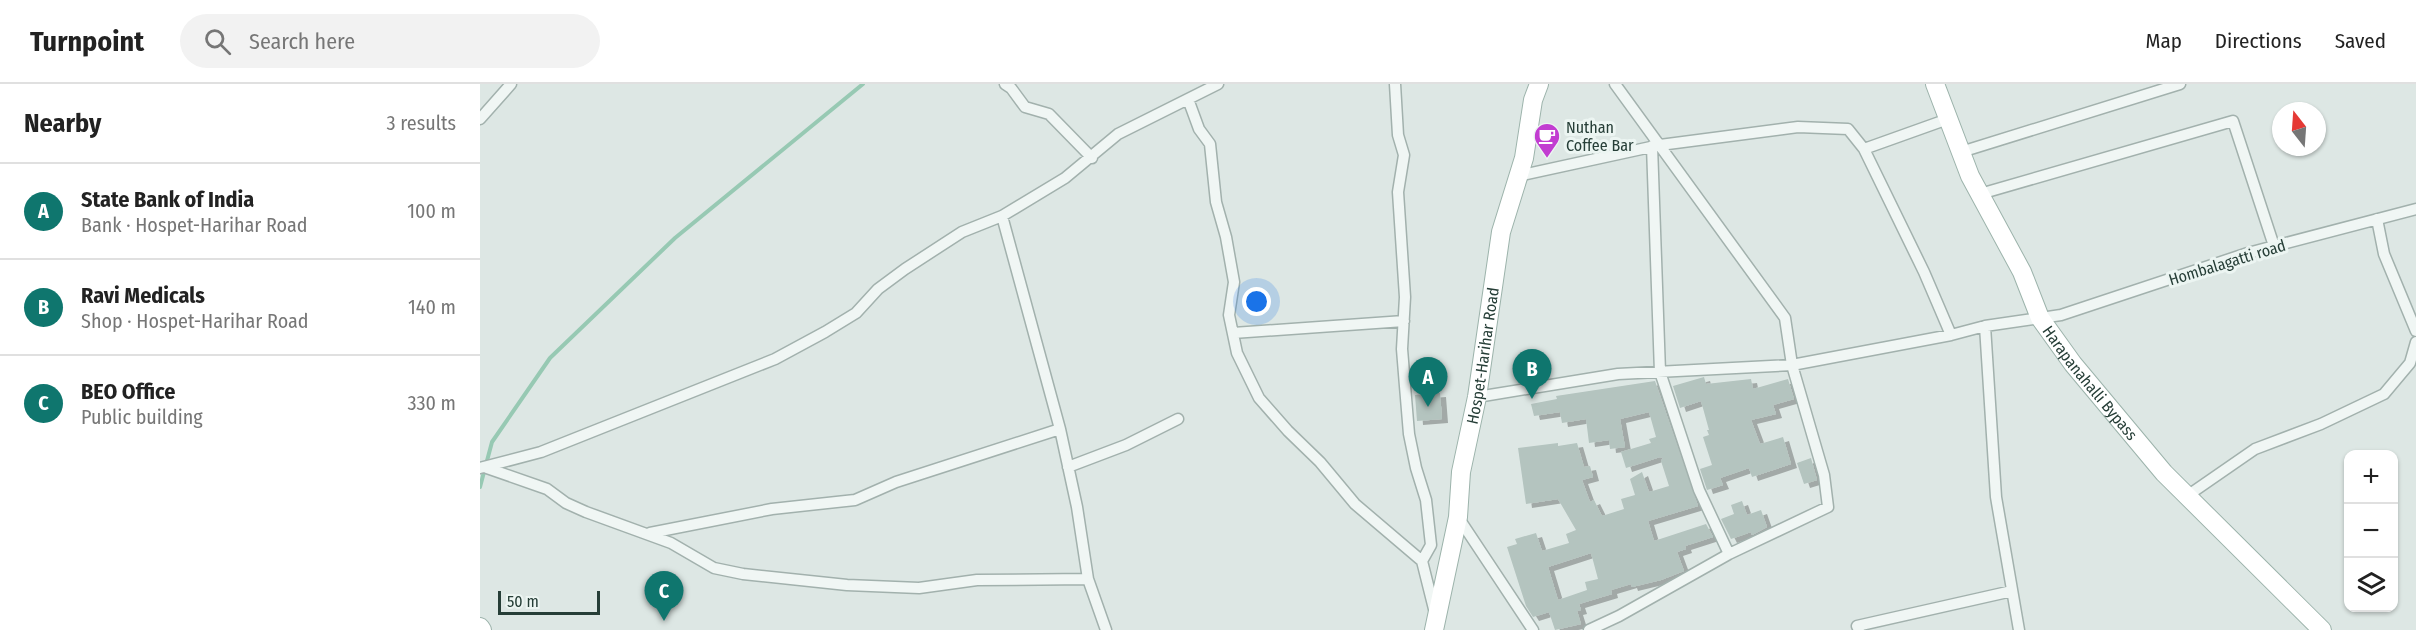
<!DOCTYPE html>
<html lang="en">
<head>
<meta charset="utf-8">
<style>
  body { margin:0; font-family:"Fira Sans Condensed",sans-serif; background:#f2f2f2; color:#222 }
  .controls { position:absolute; right:18px; bottom:18px; display:grid; overflow:hidden; border-radius:12px; box-shadow:0 2px 4px #0004 }
  .controls button { width:54px; height:54px; display:grid; place-items:center; padding:0; border:0; border-bottom:2px solid #e0e0e0; background:#fff; color:#222; font:30px sans-serif }
  .compass { position:absolute; left:1792px; top:18px; width:54px; height:54px; border-radius:50%; background:#fff; box-shadow:0 2px 4px #0004; rotate:343deg }
  .scale { position:absolute; left:18px; bottom:15px; width:102px; box-sizing:border-box; padding-left:6px; border:3px solid #263e37; border-top:0; font-size:16px; line-height:21px; white-space:nowrap; color:#263e37; -webkit-text-stroke:4px #ecf5f2; paint-order:stroke }
  .you { position:absolute; left:777px; top:218px; width:21px; height:21px; margin:-15px; border:4px solid #fff; border-radius:50%; background:#1a73e8; box-shadow:0 0 0 9px #1a73e833 }
  .badge { display:grid; place-items:center; width:39px; height:39px; border-radius:50%; background:#0f766e; color:#fff; font-size:20px; font-weight:700 }
  .pin { position:absolute; translate:-50% -50px; filter:drop-shadow(0 2px 3px #0008) }
  .pin::after { content:''; position:absolute; top:32px; width:21px; height:18px; background:inherit; clip-path:polygon(0 0,100% 0,50% 100%) }
  .list { margin:0; padding:0; list-style:none }
  h2 { display:flex; justify-content:space-between; align-items:center; height:78px; margin:0; padding:0 24px; font-size:26px }
  h2 small { font-size:20px; font-weight:400; color:#767676 }
  .list li { display:grid; grid-template-columns:39px 1fr auto; gap:18px; align-items:center; box-sizing:border-box; height:96px; padding:0 24px; border-top:2px solid #e0e0e0 }
  .list b { display:block; font-size:22px; white-space:nowrap }
  .list p { margin:0; font-size:20px; white-space:nowrap; color:#767676 }
  .list em { font-size:20px; font-style:normal; color:#767676 }
  .icon { flex:none; width:33px; height:33px; fill:none; stroke:currentColor; stroke-width:2; stroke-linecap:round; stroke-linejoin:round }
  .map { position:relative; flex:none; width:1936px; height:546px; overflow:hidden }
  header { display:flex; align-items:center; gap:36px; box-sizing:border-box; height:84px; padding:0 30px; background:#fff; border-bottom:2px solid #e0e0e0 }
  header strong { font-size:28px }
  nav { display:flex; gap:33px; margin-inline-start:auto; font-size:21px }
  .search { width:420px; height:54px; background:#f2f2f2; display:flex; align-items:center; gap:15px; box-sizing:border-box; padding:0 21px; border-radius:33px; color:#767676; font-size:22px }
  main { display:flex }
  aside { flex:1; background:#fff }
  .map>svg:first-child { display:block }
  .lines { fill:none; stroke-linecap:round; stroke-linejoin:round }
  .stream { stroke:#97c9b3; stroke-width:4 }
  .building { fill:#b4c4bf; fill-rule:evenodd; filter:url(#shadow) }
  .minor-casing { stroke:#a2b1ad; stroke-width:13 }
  .primary-casing { stroke:#9cb3ab; stroke-width:20 }
  .minor { stroke:#f0f6f4; stroke-width:10 }
  .primary { stroke:#fff; stroke-width:18 }
  .labels { text-anchor:middle; stroke-width:6; stroke-linejoin:round; paint-order:stroke }
  .poi-label { font-size:16px; fill:#263e37; stroke:#ecf5f2; text-anchor:start }
  .street-label { font-size:16px; fill:#263e37; stroke:#ecf5f2 }
</style>
</head>
<body>
<header>
<strong>Turnpoint</strong>
<div class="search"><svg class="icon" aria-label="search" viewBox="0 0 24 24"><circle cx="10" cy="10" r="6"/><path d="M15 15l6 6"/></svg>Search here</div>
<nav><a>Map</a><a>Directions</a><a>Saved</a></nav>
</header>
<main>
<aside>
<h2>Nearby<small>3 results</small></h2>
<ul class="list">
<li><span class="badge">A</span><div><b>State Bank of India</b><p>Bank · Hospet-Harihar Road</p></div><em>100 m</em></li>
<li><span class="badge">B</span><div><b>Ravi Medicals</b><p>Shop · Hospet-Harihar Road</p></div><em>140 m</em></li>
<li><span class="badge">C</span><div><b>BEO Office</b><p>Public building</p></div><em>330 m</em></li>
</ul>
</aside>
<div class="map">
<svg width="1936" height="546" viewBox="0 0 1936 546">
  <defs>
    <filter id="shadow"><feDropShadow dx="6" dy="4" stdDeviation="0" flood-color="#0004"/></filter>
  </defs>
  <rect width="100%" height="100%" fill="#dde7e4"/>
  <g class="lines">
    <path class="stream" d="M 0,403 L 12,358 L 70,274 L 195,154 L 383,0"/>
  </g>
  <path class="building" d="M 1224,293 L 1226,300 L 1271,295 L 1273,305 L 1308,295 L 1314,315 L 1293,321 L 1296,330 L 1271,336 L 1280,360 L 1303,353 L 1311,380 L 1272,393 L 1269,384 L 1240,394 L 1243,401 L 1227,406 L 1220,385 L 1232,381 L 1223,353 L 1229,351 L 1227,346 L 1229,346 L 1221,317 L 1200,324 L 1193,302 Z
    M 1175,297 L 1218,422 L 1168,437 L 1174,457 L 1226,440 L 1233,453 L 1205,462 L 1206,465 L 1197,468 L 1204,487 L 1181,496 L 1152,503 L 1151,500 L 1131,506 L 1132,510 L 1099,520 L 1101,526 L 1097,527 L 1101,540 L 1075,546 L 1069,528 L 1053,533 L 1046,522 L 1027,463 L 1037,460 L 1035,455 L 1056,449 L 1062,467 L 1089,459 L 1086,450 L 1096,446 L 1078,415 L 1046,420 L 1038,364 L 1078,359 L 1078,362 L 1097,359 L 1104,383 L 1110,382 L 1113,393 L 1102,396 L 1110,418 L 1114,416 L 1122,432 L 1144,425 L 1141,415 L 1155,411 L 1150,395 L 1162,388 L 1169,408 L 1189,402 L 1181,377 L 1183,374 L 1180,373 L 1146,384 L 1141,368 L 1171,359 L 1169,355 L 1176,353 L 1169,328 L 1140,335 L 1145,363 L 1130,365 L 1129,356 L 1109,359 L 1106,335 L 1082,339 L 1080,328 L 1054,332 L 1051,320 L 1077,315 L 1076,312 ZM 1111,469 L 1118,495 L 1105,498 L 1107,506 L 1078,516 L 1068,483 Z
    M 960,309 L 962,335 L 937,337 L 935,311 Z
    M 1331,374 L 1337,396 L 1324,400 L 1317,379 Z
    M 1262,417 L 1267,431 L 1281,426 L 1287,443 L 1272,451 L 1271,448 L 1251,455 L 1241,435 L 1254,430 L 1251,421 Z"/>
  <g class="lines">
    <g class="minor-casing">
      <path id="minor" d="M 525,0 L 531,4 L 545,23 L 569,30 L 612,74
        M 915,0 L 918,51 L 924,71 L 918,108 L 925,213 L 922,265 L 925,302 L 929,350 L 936,384 L 946,416 L 951,461 L 942,477
        M 708,15 L 719,45 L 730,60 L 736,118 L 746,153 L 754,198 L 749,231 L 757,269 L 779,314 L 808,347 L 840,378 L 875,420 L 942,477 L 955,529
        M 0,35 L 31,0
        M 1172,62 L 1180,288 L 1219,406 L 1249,470
        M 1384,65 L 1444,188 L 1471,251
        M 1481,68 L 1700,0
        M 1038,92 L 1180,61 L 1318,43 L 1368,45 L 1384,65 L 1468,35
        M 1500,110 L 1753,37 L 1794,162
        M 522,132 L 580,345 L 597,423 L 608,495
        M 1897,135 L 1904,170 L 1936,247
        M 1505,242 L 1516,413 L 1539,546
        M 753,249 L 924,237
        M 997,313 L 1138,290 L 1312,281 L 1471,251 L 1505,242 L 1581,231 L 1768,169 L 1936,125
        M 588,383 L 646,361 L 698,335
        M 0,384 L 61,368 L 295,275 L 345,248 L 376,229 L 398,205 L 425,185 L 482,148 L 522,132 L 585,94 L 638,50 L 738,0
        M 7,384 L 67,405 L 86,419 L 106,428 L 191,459 L 234,484 L 263,490 L 367,501 L 439,504 L 497,496 L 608,495 L 626,546
        M 1707,412 L 1775,365 L 1841,340 L 1904,310 L 1930,279 L 1936,258
        M 978,433 L 1053,546
        M 170,449 L 292,425 L 375,416 L 416,398 L 580,345
        M 1109,546 L 1139,532 L 1249,470 L 1348,423 L 1344,391 L 1312,281 L 1305,234 L 1135,0
        M 1379,546 L 1377,542 L 1532,507"/>
    </g>
    <g class="primary-casing">
      <g id="primary">
        <path id="s1" d="M 1455,0 L 1490,92 L 1542,188 L 1560,234 L 1593,280 L 1684,389 L 1842,546"/>
        <path d="M 0,543 L 2,546"/>
        <path id="s2" d="M 954,546 L 978,433 L 981,388 L 997,313 L 1021,148 L 1044,74 L 1053,16 L 1059,0"/>
      </g>
    </g>
    <use href="#minor" class="minor"/>
    <use href="#primary" class="primary"/>
  </g>
  <defs>
    <g id="cafe-pin" transform="scale(1.35)"><path d="M0 17L-7.5 6A9.5 9.5 0 1 1 7.5 6Z" fill="#c23dd1" stroke="#ecf5f2"/><path d="M-5.5-4.5H6V0H3Q3 3.5 0 3.5H-2.5Q-5.5 3.5-5.5 0ZM3-3.2v2h1.7v-2ZM-6 4.5H4V6H-6Z" fill="#fff"/></g>
  </defs>
  <g fill-rule="evenodd">
    <use href="#cafe-pin" x="1067" y="52"/>
  </g>
  <g class="labels">
    <g class="poi-label">
      <text x="1086" y="49">Nuthan<tspan x="1086" dy="18">Coffee Bar</tspan></text>
    </g>
    <g class="street-label">
      <text transform="translate(1747 178) rotate(-17)" y="6">Hombalagatti road</text>
      <text dy="6" stroke="none"><textPath href="#s2" startOffset="279">Hospet-Harihar Road</textPath></text>
      <text dy="6" stroke="none"><textPath href="#s1" startOffset="339">Harapanahalli Bypass</textPath></text>
    </g>
  </g>
</svg>
<div class="controls">
<button>+</button>
<button>−</button>
<button><svg class="icon" aria-label="layers" viewBox="0 0 24 24"><path d="M12 4l9 5-9 5-9-5zM3 14l9 5 9-5"/></svg></button>
</div>
<svg class="compass" viewBox="-18 -18 36 36"><path d="M0-13l5 13h-10z" fill="#e53935"/><path d="M0 13l5-13h-10z" fill="#767676"/></svg>
<div class="scale">50 m</div>
<div class="you"></div>
<div class="pin badge" style="left:948px;top:323px">A</div>
<div class="pin badge" style="left:1052px;top:315px">B</div>
<div class="pin badge" style="left:184px;top:537px">C</div>
</div>
</main>
</body>
</html>
